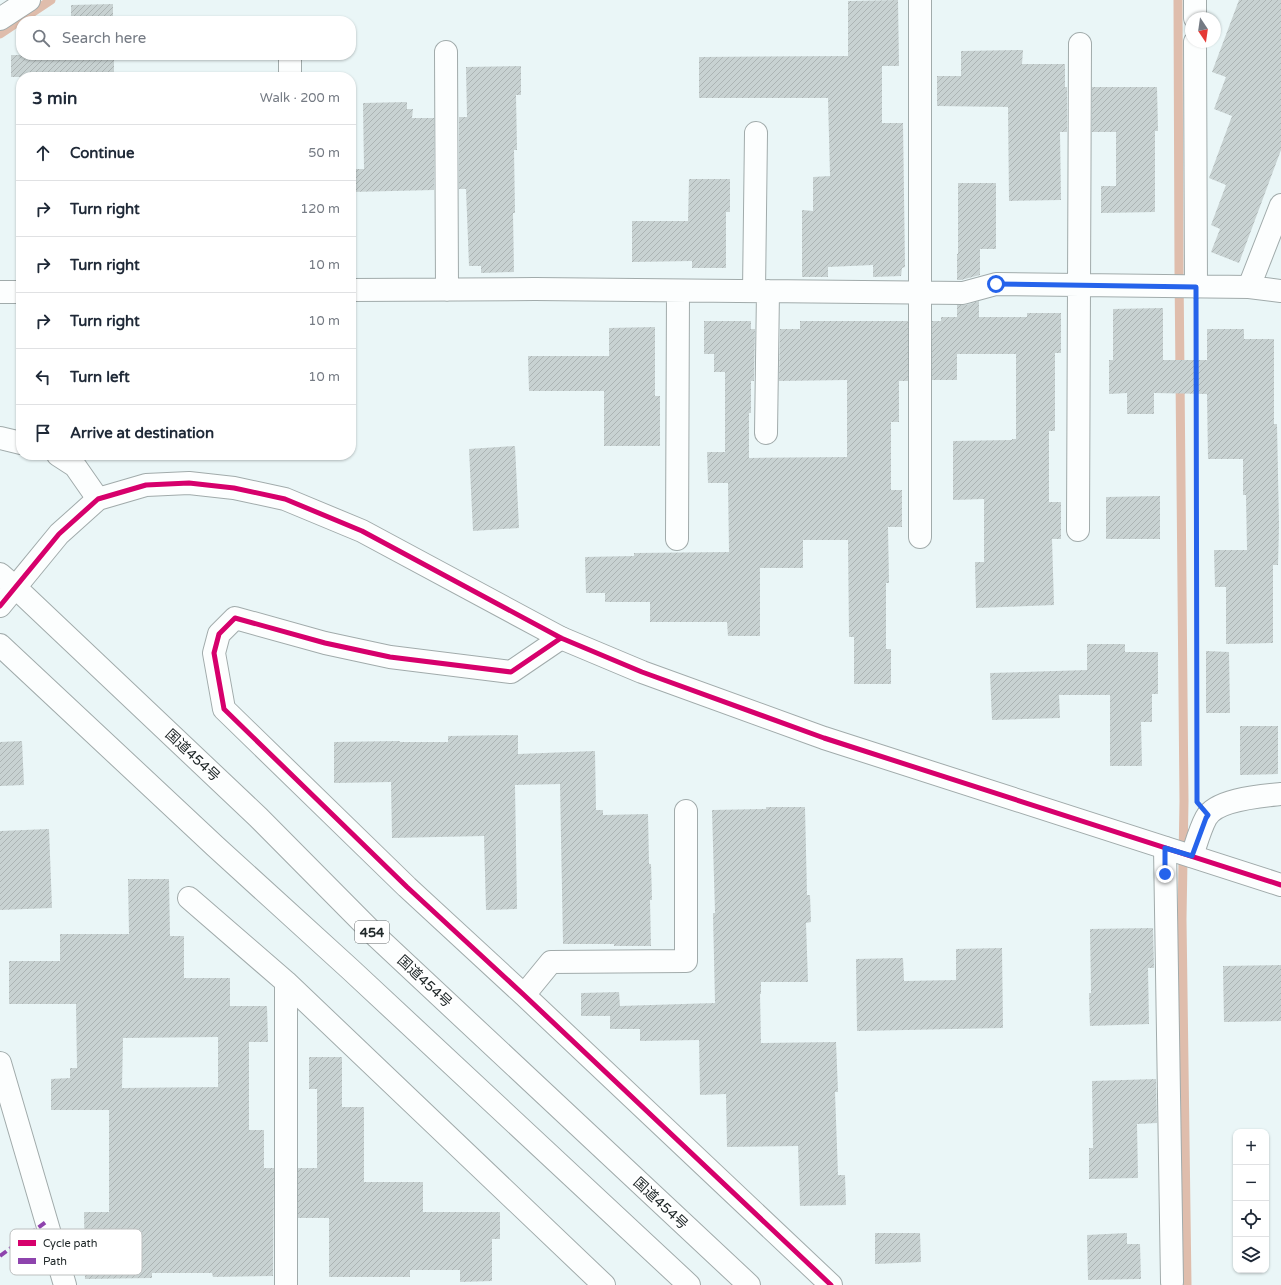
<!DOCTYPE html>
<html lang="en">
<head>
<meta charset="utf-8">
<style>
  body { margin:0; font-family:"Varela Round","Noto Sans JP",sans-serif; background:#f2f2f3; color:#1f2937 }
  .controls { position:absolute; right:12px; bottom:12px; display:grid; overflow:hidden; border-radius:8px; box-shadow:0 1px 3px #0004 }
  .controls button { width:36px; height:36px; display:grid; place-items:center; padding:0; border:0; border-bottom:1px solid #e0e1e3; background:#fff; color:#1f2937; font:20px sans-serif }
  .compass { position:absolute; left:1185px; top:12px; width:36px; height:36px; border-radius:50%; background:#fff; box-shadow:0 1px 3px #0004; rotate:167deg }
  .stop { position:absolute; width:12px; height:12px; margin:-9px; border:3px solid #2563eb; border-radius:50%; background:#fff }
  .stop.end { background:#2563eb; border-color:#fff; box-shadow:0 1px 4px #0008 }
  .list { margin:0; padding:0; list-style:none }
  h2 { display:flex; justify-content:space-between; align-items:center; height:52px; margin:0; padding:0 16px; font-size:17px }
  h2 small { font-size:13px; font-weight:400; color:#747a83 }
  .list li { display:grid; grid-template-columns:26px 1fr auto; gap:12px; align-items:center; box-sizing:border-box; height:56px; padding:0 16px; border-top:1px solid #e0e1e3 }
  .list b { display:block; font-size:15px; white-space:nowrap }
  .list em { font-size:13px; font-style:normal; color:#747a83 }
  .icon { flex:none; width:22px; height:22px; fill:none; stroke:currentColor; stroke-width:2; stroke-linecap:round; stroke-linejoin:round }
  .map { position:relative; flex:none; width:1281px; height:1285px; overflow:hidden }
  .search { position:absolute; background:#fff; box-shadow:0 1px 3px #0004; left:16px; top:16px; width:340px; height:44px; display:flex; align-items:center; gap:10px; box-sizing:border-box; padding:0 14px; border-radius:16px; color:#747a83; font-size:15px }
  .panel { position:absolute; background:#fff; box-shadow:0 1px 3px #0004; left:16px; top:72px; width:340px; height:388px; border-radius:16px }
  .map>svg:first-child { display:block }
  .lines { fill:none; stroke-linecap:round; stroke-linejoin:round }
  .stream { stroke:#dfbdac; stroke-width:9 }
  .building { fill:url(#building-hatch); fill-rule:evenodd }
  .street-casing { stroke:#a1abab; stroke-width:24 }
  .secondary-casing { stroke:#a1abab; stroke-width:24 }
  .highway-casing { stroke:#a1abab; stroke-width:24 }
  .path { stroke:#d2d5d5; stroke-width:2.5; stroke-dasharray:2 2; stroke-linecap:butt }
  .street { stroke:#fcfefe; stroke-width:22 }
  .secondary { stroke:#fcfefe; stroke-width:22 }
  .highway { stroke:#fcfefe; stroke-width:22 }
  .quiet { stroke:#8e44ad; stroke-width:4; stroke-dasharray:8 4; stroke-linecap:butt }
  .cycleway-casing { stroke:#fff; stroke-width:8 }
  .cycleway { stroke:#d6006c; stroke-width:5 }
  .route { stroke:#2563eb; stroke-width:5 }
  .labels { text-anchor:middle; stroke-width:4; stroke-linejoin:round; paint-order:stroke }
  .shield { fill:#fff; stroke:#64696a; stroke-width:1 }
  .shield-label { font-size:13px; font-weight:bold; fill:#21292a }
  .street-label { font-size:14px; fill:#21292a; stroke:#fff }
  .key { fill:#fff; stroke:#bcbfbf; stroke-width:1 }
  .key-label { font-size:11px; fill:#21292a }
</style>
</head>
<body>
<div class="map">
<svg width="1281" height="1285" viewBox="0 0 1281 1285">
  <defs>
    <pattern id="building-hatch" width="6" height="6" patternUnits="userSpaceOnUse"><rect width="6" height="6" fill="#c8d2d2"/><path d="M-1 1l2-2M0 6l6-6M5 7l2-2" fill="none" stroke="#acb4b4"/></pattern>
  </defs>
  <rect width="100%" height="100%" fill="#eaf6f7"/>
  <g class="lines">
    <path class="stream" d="M 1178,0 L 1179,270 L 1184,801 L 1182,919 L 1187,1285
      M 0,34 L 51,0"/>
  </g>
  <path class="building" d="M 898,0 L 899,66 L 882,66 L 882,123 L 903,123 L 905,267 L 902,268 L 901,276 L 873,277 L 873,265 L 828,267 L 828,277 L 802,277 L 802,210 L 813,211 L 813,177 L 830,176 L 828,98 L 699,98 L 699,57 L 848,56 L 848,1 Z
    M 1239,0 L 1281,0 L 1281,150 L 1239,263 L 1211,252 L 1220,229 L 1211,225 L 1226,185 L 1209,178 L 1232,116 L 1214,109 L 1226,77 L 1212,72 Z
    M 113,4 L 113,21 L 71,21 L 71,5 Z
    M 1023,50 L 1022,64 L 1065,64 L 1065,87 L 1067,87 L 1067,132 L 1060,132 L 1061,200 L 1009,201 L 1008,107 L 937,106 L 937,76 L 961,76 L 961,51 Z
    M 11,55 L 114,55 L 114,77 L 11,77 Z
    M 521,66 L 521,95 L 516,95 L 517,150 L 514,150 L 515,213 L 513,213 L 514,272 L 481,273 L 481,266 L 469,266 L 466,189 L 459,189 L 459,117 L 467,117 L 466,67 Z
    M 1092,87 L 1157,87 L 1158,131 L 1155,131 L 1155,212 L 1101,213 L 1101,186 L 1116,186 L 1116,132 L 1092,132 Z
    M 407,102 L 407,109 L 413,109 L 412,118 L 434,118 L 434,190 L 351,192 L 351,169 L 364,169 L 363,103 Z
    M 689,179 L 730,179 L 730,212 L 726,212 L 726,268 L 692,268 L 692,261 L 632,262 L 632,221 L 688,221 Z
    M 958,183 L 996,183 L 996,249 L 980,249 L 980,275 L 961,280 L 957,280 L 957,254 L 958,254 Z
    M 979,301 L 979,317 L 1027,317 L 1027,313 L 1061,313 L 1061,353 L 1055,353 L 1055,431 L 1049,431 L 1049,502 L 1061,502 L 1061,539 L 1052,539 L 1054,605 L 976,608 L 975,562 L 984,562 L 984,499 L 953,500 L 953,441 L 1012,440 L 1012,439 L 1016,439 L 1016,354 L 957,354 L 957,380 L 932,380 L 932,321 L 941,321 L 941,317 L 957,317 L 957,305 L 966,305 Z
    M 1163,308 L 1163,360 L 1207,360 L 1207,329 L 1244,329 L 1244,339 L 1274,339 L 1274,424 L 1277,424 L 1279,525 L 1278,565 L 1273,565 L 1273,643 L 1226,644 L 1226,587 L 1215,587 L 1214,550 L 1247,550 L 1246,495 L 1243,495 L 1243,459 L 1208,459 L 1207,394 L 1154,393 L 1154,414 L 1127,414 L 1127,393 L 1109,394 L 1109,360 L 1113,360 L 1113,309 Z
    M 704,321 L 751,321 L 751,329 L 755,329 L 754,381 L 751,381 L 751,413 L 749,413 L 749,458 L 847,457 L 847,380 L 779,381 L 780,329 L 800,329 L 800,321 L 908,321 L 908,381 L 899,381 L 899,422 L 891,422 L 891,490 L 902,490 L 902,527 L 888,527 L 889,583 L 886,583 L 886,649 L 891,649 L 891,684 L 854,684 L 854,637 L 849,637 L 848,540 L 803,540 L 803,568 L 760,568 L 760,636 L 728,636 L 727,622 L 650,622 L 650,602 L 605,602 L 605,593 L 586,593 L 585,557 L 634,556 L 634,553 L 729,552 L 728,483 L 708,483 L 707,452 L 725,452 L 725,372 L 714,372 L 714,354 L 704,354 Z
    M 655,327 L 655,396 L 660,396 L 660,446 L 604,446 L 604,391 L 529,391 L 528,356 L 609,356 L 609,328 Z
    M 515,446 L 519,528 L 473,531 L 469,449 Z
    M 1160,496 L 1160,539 L 1106,539 L 1106,497 Z
    M 1087,644 L 1125,644 L 1125,652 L 1158,652 L 1158,694 L 1152,694 L 1152,722 L 1141,722 L 1142,766 L 1110,766 L 1110,695 L 1059,695 L 1060,718 L 992,720 L 990,673 L 1087,670 Z
    M 1206,651 L 1229,652 L 1230,713 L 1206,713 Z
    M 1240,726 L 1278,726 L 1278,774 L 1240,775 Z
    M 518,735 L 518,754 L 595,751 L 596,810 L 603,810 L 603,815 L 648,814 L 649,864 L 651,864 L 652,900 L 650,900 L 651,946 L 614,946 L 614,944 L 563,944 L 560,784 L 515,785 L 517,909 L 486,910 L 484,836 L 392,838 L 391,782 L 334,783 L 334,742 L 400,741 L 400,742 L 448,742 L 448,736 Z
    M 22,741 L 24,785 L 0,786 L 0,742 Z
    M 766,807 L 805,807 L 807,895 L 810,895 L 811,922 L 806,923 L 808,982 L 761,982 L 761,994 L 760,994 L 761,1043 L 836,1042 L 838,1092 L 835,1092 L 838,1175 L 845,1175 L 846,1205 L 800,1206 L 798,1146 L 727,1147 L 726,1094 L 700,1095 L 699,1040 L 640,1041 L 640,1029 L 610,1029 L 610,1016 L 581,1016 L 581,993 L 619,992 L 620,1006 L 715,1003 L 713,913 L 715,913 L 712,810 L 766,809 Z
    M 49,829 L 52,908 L 0,910 L 0,831 Z
    M 128,879 L 169,879 L 170,936 L 184,936 L 184,978 L 230,978 L 230,1006 L 267,1006 L 268,1042 L 249,1042 L 249,1130 L 264,1130 L 264,1168 L 274,1168 L 273,1276 L 213,1277 L 212,1273 L 152,1273 L 152,1278 L 85,1279 L 84,1212 L 109,1212 L 109,1110 L 51,1110 L 51,1079 L 70,1078 L 70,1068 L 77,1068 L 76,1004 L 9,1004 L 9,961 L 60,961 L 60,934 L 129,934 ZM 218,1037 L 218,1087 L 122,1088 L 123,1038 Z
    M 1153,928 L 1154,968 L 1148,968 L 1149,1024 L 1090,1026 L 1089,993 L 1091,993 L 1090,929 Z
    M 1002,948 L 1003,1028 L 857,1031 L 856,959 L 903,958 L 904,981 L 956,980 L 956,949 Z
    M 1281,965 L 1281,1021 L 1224,1022 L 1223,966 Z
    M 309,1057 L 342,1057 L 342,1107 L 364,1107 L 364,1182 L 423,1182 L 423,1212 L 500,1212 L 500,1239 L 492,1239 L 492,1281 L 460,1282 L 460,1270 L 410,1270 L 410,1277 L 329,1277 L 329,1218 L 298,1218 L 298,1168 L 317,1168 L 317,1089 L 309,1089 Z
    M 1156,1079 L 1157,1123 L 1137,1124 L 1138,1178 L 1089,1179 L 1089,1148 L 1093,1148 L 1092,1081 Z
    M 875,1233 L 920,1233 L 921,1262 L 875,1264 Z
    M 1127,1233 L 1127,1244 L 1140,1244 L 1141,1279 L 1088,1280 L 1087,1235 Z"/>
  <g class="lines">
    <g class="street-casing">
      <path id="street" d="M 920,0 L 920,537
        M 1195,0 L 1195,18
        M 0,19 L 29,0
        M 1195,42 L 1196,287
        M 446,52 L 447,290
        M 290,55 L 290,77
        M 1249,287 L 1281,205
        M 351,290 L 535,289 L 963,293 L 996,284 L 1249,287 L 1281,291
        M 754,291 L 756,133
        M 0,292 L 21,292
        M 766,433 L 768,291
        M 0,438 L 21,443
        M 58,455 L 75,466 L 98,499
        M 1078,530 L 1080,44
        M 677,539 L 678,291
        M 561,638 L 511,672 L 390,657 L 325,643 L 235,618 L 219,634 L 214,653 L 224,709 L 407,887 L 524,995 L 831,1285
        M 1165,848 L 1172,1282
        M 1192,856 C 1196,844 1200,829 1206,818 C 1216,799 1262,796 1281,794
        M 189,898 L 286,982 L 604,1285
        M 286,982 L 286,1285
        M 524,995 L 551,962 L 686,961 L 686,811
        M 0,1063 L 65,1285"/>
    </g>
    <g class="secondary-casing">
      <path id="secondary" d="M 0,606 L 59,534 L 98,499 L 146,485 L 189,483 L 234,488 L 285,499 L 362,531 L 561,638 L 642,672 L 824,738 L 1281,885"/>
    </g>
    <g class="highway-casing">
      <path id="highway" d="M 0,574 L 15,587 L 258,817 L 377,937 L 749,1285
        M 0,645 L 216,847 L 350,969 L 689,1285"/>
    </g>
    <path class="path" d="M 1196,313 L 1197,790"/>
    <use href="#street" class="street"/>
    <use href="#secondary" class="secondary"/>
    <use href="#highway" class="highway"/>
    <path class="quiet" d="M 0,1256 L 46,1222"/>
    <g class="cycleway-casing">
      <path id="cycleway" d="M 0,606 L 59,534 L 98,499 L 146,485 L 189,483 L 234,488 L 285,499 L 362,531 L 561,638 L 642,672 L 824,738 L 1281,885
        M 561,638 L 511,672 L 390,657 L 325,643 L 235,618 L 219,634 L 214,653 L 224,709 L 407,887 L 524,995 L 831,1285"/>
    </g>
    <use href="#cycleway" class="cycleway"/>
  </g>
  <g class="lines">
    <path class="route" d="M 996,284 L 1196,287 L 1197,802 L 1208,815 L 1206,818 L 1192,856 L 1165,848 L 1165,874"/>
  </g>
  <g class="labels">
    <rect class="shield" x="355" y="921" width="34" height="22" rx="3"/>
    <g class="shield-label">
      <text x="372" y="937">454</text>
    </g>
    <g class="street-label">
      <text transform="translate(193 755) rotate(43)" y="5">国道454号</text>
      <text transform="translate(425 981) rotate(43)" y="5">国道454号</text>
      <text transform="translate(661 1203) rotate(43)" y="5">国道454号</text>
    </g>
  </g>
  <rect x="10" y="1229" width="132" height="46" rx="6" class="key"/>
  <rect x="18" y="1240" width="18" height="6" fill="#d6006c"/>
  <rect x="18" y="1258" width="18" height="6" fill="#8e44ad"/>
  <g class="key-label">
    <text x="43" y="1247">Cycle path</text>
    <text x="43" y="1265">Path</text>
  </g>
</svg>
<div class="controls">
<button>+</button>
<button>−</button>
<button><svg class="icon" aria-label="locate" viewBox="0 0 24 24"><circle cx="12" cy="12" r="6"/><path d="M12 2v4M12 18v4M2 12h4M18 12h4"/></svg></button>
<button><svg class="icon" aria-label="layers" viewBox="0 0 24 24"><path d="M12 4l9 5-9 5-9-5zM3 14l9 5 9-5"/></svg></button>
</div>
<svg class="compass" viewBox="-18 -18 36 36"><path d="M0-13l5 13h-10z" fill="#e53935"/><path d="M0 13l5-13h-10z" fill="#747a83"/></svg>
<div class="stop" style="left:996px;top:284px"></div>
<div class="stop end" style="left:1165px;top:874px"></div>
<div class="search"><svg class="icon" aria-label="search" viewBox="0 0 24 24"><circle cx="10" cy="10" r="6"/><path d="M15 15l6 6"/></svg>Search here</div>
<section class="panel">
<h2>3 min<small>Walk · 200 m</small></h2>
<ul class="list">
<li><svg class="icon" aria-label="ahead" viewBox="0 0 24 24"><path d="M12 20V5M6 11l6-6 6 6"/></svg><div><b>Continue</b></div><em>50 m</em></li>
<li><svg class="icon" aria-label="right" viewBox="0 0 24 24"><path d="M7 20v-9h11M14 6l5 5-5 5"/></svg><div><b>Turn right</b></div><em>120 m</em></li>
<li><svg class="icon" aria-label="right" viewBox="0 0 24 24"><path d="M7 20v-9h11M14 6l5 5-5 5"/></svg><div><b>Turn right</b></div><em>10 m</em></li>
<li><svg class="icon" aria-label="right" viewBox="0 0 24 24"><path d="M7 20v-9h11M14 6l5 5-5 5"/></svg><div><b>Turn right</b></div><em>10 m</em></li>
<li><svg class="icon" aria-label="left" viewBox="0 0 24 24"><path d="M17 20v-9H6M10 6l-5 5 5 5"/></svg><div><b>Turn left</b></div><em>10 m</em></li>
<li><svg class="icon" aria-label="arrive" viewBox="0 0 24 24"><path d="M6 21V4h12l-3 4 3 4H6"/></svg><div><b>Arrive at destination</b></div></li>
</ul>
</section>
</div>
</body>
</html>
